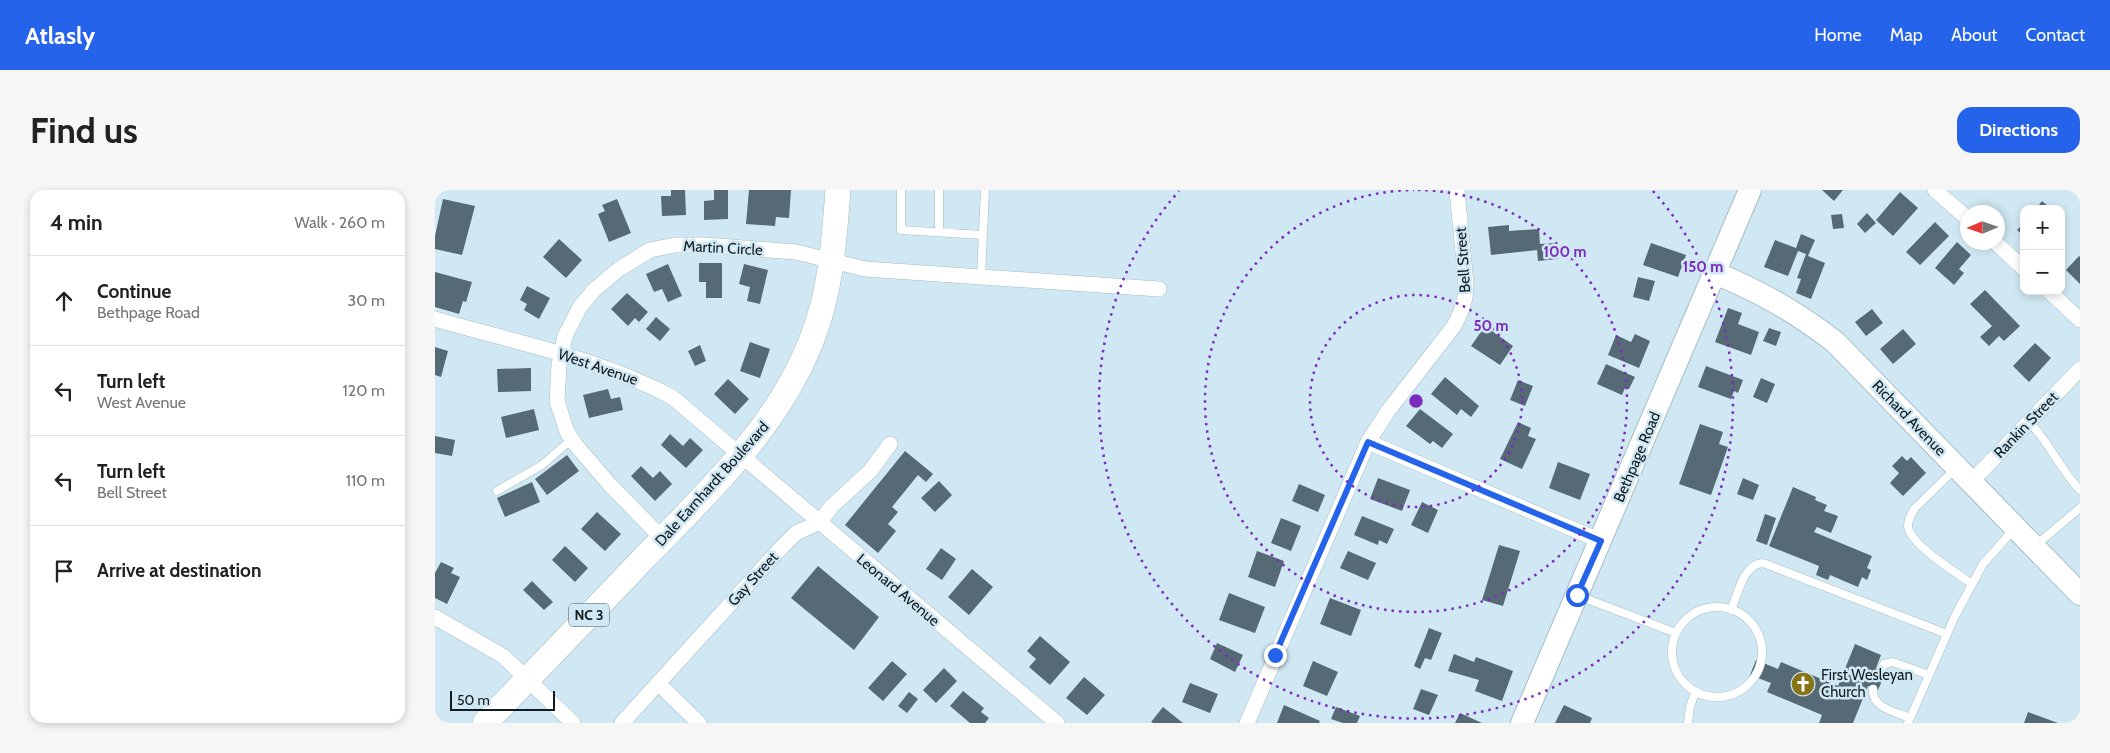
<!DOCTYPE html>
<html lang="en">
<head>
<meta charset="utf-8">
<style>
  body { margin:0; font-family:Cabin,sans-serif; background:#f6f6f6; color:#222 }
  .controls { position:absolute; right:15px; top:15px; display:grid; overflow:hidden; border-radius:10px; box-shadow:0 2px 8px #0003 }
  .controls button { width:45px; height:45px; display:grid; place-items:center; padding:0; border:0; border-bottom:1px solid #e0e0e0; background:#fff; color:#222; font:25px sans-serif }
  .compass { position:absolute; left:1525px; top:15px; width:45px; height:45px; border-radius:50%; background:#fff; box-shadow:0 2px 8px #0003; rotate:268deg }
  .scale { position:absolute; left:15px; bottom:12px; width:105px; box-sizing:border-box; padding-left:5px; border:2px solid #121b1f; border-top:0; font-size:14px; line-height:18px; white-space:nowrap; color:#121b1f; -webkit-text-stroke:4px #d0e8f3; paint-order:stroke }
  .stop { position:absolute; width:15px; height:15px; margin:-11px; border:4px solid #2563eb; border-radius:50%; background:#fff }
  .stop.end { background:#2563eb; border-color:#fff; box-shadow:0 1px 5px #0008 }
  .list { margin:0; padding:0; list-style:none }
  h2 { display:flex; justify-content:space-between; align-items:center; height:65px; margin:0; padding:0 20px; font-size:21px }
  h2 small { font-size:16px; font-weight:400; color:#767676 }
  .list li { display:grid; grid-template-columns:32px 1fr auto; gap:15px; align-items:center; box-sizing:border-box; height:90px; padding:0 20px; border-top:1px solid #e0e0e0 }
  .list b { display:block; font-size:19px; white-space:nowrap }
  .list p { margin:0; font-size:16px; white-space:nowrap; color:#767676 }
  .list em { font-size:16px; font-style:normal; color:#767676 }
  .icon { flex:none; width:28px; height:28px; fill:none; stroke:currentColor; stroke-width:2; stroke-linecap:round; stroke-linejoin:round }
  .map { position:relative; flex:none; width:1645px; height:533px; overflow:hidden; border-radius:15px }
  header { display:flex; align-items:center; gap:30px; box-sizing:border-box; height:70px; padding:0 25px; background:#2563eb; color:#fff }
  header strong { font-size:24px }
  nav { display:flex; gap:28px; margin-inline-start:auto; font-size:18px }
  .intro { display:flex; align-items:center; justify-content:space-between; box-sizing:border-box; height:120px; padding:0 30px }
  h1 { margin:0; font-size:35px }
  .button { padding:12px 22px; border-radius:15px; background:#2563eb; color:#fff; font-size:18px; font-weight:700 }
  main { display:flex; gap:30px; padding:0 30px }
  aside { flex:1; background:#fff; border-radius:15px; box-shadow:0 2px 8px #0003 }
  .map>svg:first-child { display:block }
  .building { fill:#556a74 }
  .lines { fill:none; stroke-linecap:round; stroke-linejoin:round }
  .lane-casing { stroke:#a5bcc6; stroke-width:9 }
  .street-casing { stroke:#a5bcc6; stroke-width:16 }
  .secondary-casing { stroke:#a5bcc6; stroke-width:24 }
  .primary-casing { stroke:#a5bcc6; stroke-width:26 }
  .lane { stroke:#fff; stroke-width:8 }
  .street { stroke:#fff; stroke-width:15 }
  .secondary { stroke:#fff; stroke-width:22 }
  .primary { stroke:#fff; stroke-width:25 }
  .route { stroke:#2563eb; stroke-width:6 }
  .ring { fill:none; stroke:#7b2cbf; stroke-width:2.5; stroke-dasharray:2.5 5 }
  .labels { text-anchor:middle; stroke-width:5; stroke-linejoin:round; paint-order:stroke }
  .shield { fill:#d0e8f3; stroke:#4b585f; stroke-width:1 }
  .shield-label { font-size:14px; font-weight:bold; fill:#121b1f }
  .street-label { font-size:15px; fill:#121b1f; stroke:#d0e8f3 }
  .poi-label { font-size:15px; fill:#121b1f; stroke:#d0e8f3; text-anchor:start }
  .centre { fill:#7b2cbf; stroke:#d0e8f3; stroke-width:2.5 }
  .ring-label { font-size:15px; text-anchor:middle; font-weight:bold; fill:#7b2cbf; stroke:#d0e8f3; stroke-width:5; stroke-linejoin:round; paint-order:stroke }
</style>
</head>
<body>
<header>
<strong>Atlasly</strong>
<nav><a>Home</a><a>Map</a><a>About</a><a>Contact</a></nav>
</header>
<div class="intro"><h1>Find us</h1><a class="button">Directions</a></div>
<main>
<aside>
<h2>4 min<small>Walk · 260 m</small></h2>
<ul class="list">
<li><svg class="icon" aria-label="ahead" viewBox="0 0 24 24"><path d="M12 20V5M6 11l6-6 6 6"/></svg><div><b>Continue</b><p>Bethpage Road</p></div><em>30 m</em></li>
<li><svg class="icon" aria-label="left" viewBox="0 0 24 24"><path d="M17 20v-9H6M10 6l-5 5 5 5"/></svg><div><b>Turn left</b><p>West Avenue</p></div><em>120 m</em></li>
<li><svg class="icon" aria-label="left" viewBox="0 0 24 24"><path d="M17 20v-9H6M10 6l-5 5 5 5"/></svg><div><b>Turn left</b><p>Bell Street</p></div><em>110 m</em></li>
<li><svg class="icon" aria-label="arrive" viewBox="0 0 24 24"><path d="M6 21V4h12l-3 4 3 4H6"/></svg><div><b>Arrive at destination</b></div></li>
</ul>
</aside>
<div class="map">
<svg width="1645" height="533" viewBox="0 0 1645 533">
  <rect width="100%" height="100%" fill="#d0e8f3"/>
  <path class="building" d="M 236,0 L 250,0 L 251,25 L 227,26 L 226,6 L 236,6 Z
    M 279,0 L 293,0 L 293,29 L 269,30 L 269,11 L 279,10 Z
    M 314,0 L 356,0 L 354,28 L 341,27 L 340,36 L 311,34 Z
    M 1387,0 L 1408,0 L 1399,11 Z
    M 1465,2 L 1483,18 L 1458,46 L 1441,30 Z
    M 8,9 L 40,16 L 27,65 L 0,59 L 0,46 Z
    M 182,9 L 196,43 L 174,52 L 163,24 L 170,21 L 167,15 Z
    M 1607,11 L 1616,19 L 1601,19 Z
    M 1432,23 L 1441,33 L 1430,43 L 1422,34 Z
    M 1407,24 L 1409,38 L 1398,39 L 1396,25 Z
    M 1500,32 L 1514,46 L 1485,75 L 1471,62 Z
    M 1589,33 L 1589,46 L 1582,40 Z
    M 1074,35 L 1074,41 L 1104,39 L 1105,54 L 1122,53 L 1123,69 L 1103,71 L 1102,60 L 1056,65 L 1053,37 Z
    M 1366,44 L 1380,50 L 1373,66 L 1390,73 L 1376,109 L 1361,103 L 1366,89 L 1362,88 L 1371,64 L 1363,61 L 1353,86 L 1329,77 L 1340,50 L 1361,58 Z
    M 124,49 L 147,70 L 131,88 L 108,67 Z
    M 1522,52 L 1536,65 L 1524,79 L 1529,83 L 1519,95 L 1500,78 Z
    M 1216,53 L 1251,65 L 1243,87 L 1208,75 Z
    M 1644,66 L 1645,67 L 1645,94 L 1631,80 Z
    M 264,73 L 287,73 L 287,108 L 271,108 L 271,92 L 264,92 Z
    M 233,74 L 247,106 L 233,112 L 227,99 L 219,102 L 211,84 Z
    M 309,74 L 333,80 L 325,114 L 312,111 L 315,97 L 304,94 Z
    M 0,82 L 37,92 L 31,112 L 28,111 L 24,124 L 0,117 Z
    M 1203,87 L 1220,91 L 1214,111 L 1198,107 Z
    M 92,96 L 115,108 L 104,129 L 89,120 L 92,114 L 85,110 Z
    M 1550,100 L 1585,136 L 1569,151 L 1564,146 L 1554,156 L 1545,147 L 1557,136 L 1535,114 Z
    M 192,103 L 213,122 L 204,132 L 200,128 L 193,136 L 176,119 Z
    M 1293,118 L 1307,123 L 1303,134 L 1324,142 L 1316,165 L 1280,152 Z
    M 1437,119 L 1448,133 L 1431,146 L 1420,132 Z
    M 221,127 L 235,139 L 225,151 L 211,139 Z
    M 1050,136 L 1078,156 L 1065,175 L 1036,156 Z
    M 1334,138 L 1346,142 L 1341,156 L 1328,151 Z
    M 1468,139 L 1481,154 L 1458,174 L 1445,159 Z
    M 1200,144 L 1215,151 L 1204,178 L 1173,165 L 1181,145 L 1196,152 Z
    M 315,152 L 335,159 L 325,188 L 305,181 Z
    M 1600,153 L 1616,168 L 1594,192 L 1578,176 Z
    M 265,155 L 271,171 L 260,176 L 253,161 Z
    M 0,157 L 13,161 L 6,187 L 0,185 Z
    M 1171,174 L 1200,187 L 1194,199 L 1190,198 L 1187,205 L 1162,194 Z
    M 1271,176 L 1308,190 L 1303,203 L 1299,201 L 1296,209 L 1263,197 Z
    M 96,178 L 96,201 L 63,202 L 62,179 Z
    M 1010,187 L 1044,216 L 1036,227 L 1026,219 L 1022,225 L 996,204 Z
    M 1326,188 L 1340,194 L 1332,213 L 1318,207 Z
    M 293,189 L 314,209 L 300,224 L 279,204 Z
    M 1083,190 L 1098,196 L 1090,216 L 1075,210 Z
    M 173,199 L 176,209 L 185,207 L 188,220 L 154,228 L 148,205 Z
    M 99,219 L 104,240 L 71,248 L 66,227 Z
    M 985,219 L 1018,244 L 1007,258 L 998,251 L 995,254 L 971,236 Z
    M 1083,232 L 1096,238 L 1093,246 L 1101,249 L 1087,279 L 1065,269 Z
    M 1265,234 L 1288,242 L 1284,254 L 1293,257 L 1276,305 L 1244,294 Z
    M 235,244 L 248,256 L 255,248 L 268,260 L 251,278 L 226,255 Z
    M 0,246 L 20,250 L 17,266 L 0,263 Z
    M 470,261 L 498,284 L 491,292 L 483,285 L 457,317 L 463,322 L 453,334 L 461,341 L 443,363 L 410,335 Z
    M 132,265 L 144,281 L 112,305 L 100,289 Z
    M 1467,266 L 1472,271 L 1476,267 L 1491,283 L 1468,306 L 1455,293 L 1464,283 L 1457,276 Z
    M 1123,272 L 1155,284 L 1145,310 L 1114,298 Z
    M 206,276 L 218,288 L 225,281 L 237,294 L 220,311 L 196,286 Z
    M 943,288 L 975,300 L 967,321 L 935,309 Z
    M 1308,288 L 1324,295 L 1318,310 L 1302,304 Z
    M 504,291 L 517,305 L 500,322 L 486,308 Z
    M 97,292 L 105,312 L 70,327 L 62,308 Z
    M 864,294 L 890,305 L 883,322 L 857,311 Z
    M 1358,297 L 1381,307 L 1380,310 L 1392,315 L 1389,321 L 1403,326 L 1396,343 L 1382,337 L 1379,342 L 1437,366 L 1432,378 L 1436,380 L 1432,390 L 1427,387 L 1423,397 L 1395,385 L 1393,390 L 1381,385 L 1384,376 L 1334,356 Z
    M 987,312 L 1003,320 L 993,343 L 976,335 Z
    M 162,322 L 186,344 L 170,361 L 146,339 Z
    M 1330,324 L 1341,328 L 1332,355 L 1321,351 Z
    M 927,326 L 959,339 L 952,354 L 944,350 L 943,355 L 919,345 Z
    M 846,328 L 866,336 L 856,361 L 836,353 Z
    M 1064,355 L 1085,361 L 1068,416 L 1047,410 Z
    M 130,356 L 153,378 L 140,392 L 117,370 Z
    M 506,358 L 521,369 L 507,390 L 491,379 Z
    M 822,361 L 849,371 L 840,397 L 813,387 Z
    M 913,361 L 941,373 L 933,390 L 905,378 Z
    M 6,372 L 19,378 L 16,383 L 25,387 L 12,414 L 0,408 L 0,383 Z
    M 383,376 L 444,427 L 419,460 L 356,408 Z
    M 537,379 L 558,397 L 534,425 L 513,407 Z
    M 97,391 L 118,412 L 109,420 L 88,400 Z
    M 794,403 L 830,417 L 820,443 L 784,430 Z
    M 895,408 L 926,420 L 916,446 L 885,434 Z
    M 994,438 L 1007,443 L 996,470 L 990,468 L 985,479 L 979,476 Z
    M 605,446 L 635,472 L 615,495 L 594,477 L 601,469 L 592,461 Z
    M 782,453 L 808,465 L 800,482 L 775,469 Z
    M 1420,454 L 1446,465 L 1441,478 L 1451,482 L 1443,500 L 1433,496 L 1418,533 L 1384,533 L 1387,525 L 1332,502 L 1336,493 L 1315,485 L 1321,470 L 1343,479 L 1346,472 L 1403,496 Z
    M 1019,464 L 1039,472 L 1041,467 L 1078,481 L 1067,511 L 1040,501 L 1044,490 L 1013,481 Z
    M 457,471 L 472,484 L 448,511 L 433,498 Z
    M 878,471 L 903,482 L 892,506 L 868,496 Z
    M 509,478 L 522,491 L 501,513 L 488,500 Z
    M 649,487 L 670,505 L 652,525 L 631,508 Z
    M 755,493 L 783,504 L 775,523 L 747,512 Z
    M 986,499 L 1003,505 L 994,525 L 978,519 Z
    M 528,501 L 549,518 L 546,522 L 554,528 L 550,533 L 535,533 L 515,516 Z
    M 474,502 L 483,509 L 472,523 L 463,516 Z
    M 849,515 L 885,531 L 884,533 L 842,533 Z
    M 1129,515 L 1157,528 L 1155,533 L 1120,533 Z
    M 728,517 L 748,533 L 718,533 L 716,532 Z
    M 901,517 L 925,526 L 922,533 L 908,533 L 896,529 Z
    M 1593,522 L 1623,533 L 1589,533 Z
    M 1025,523 L 1047,533 L 1020,533 Z"/>
  <g class="lines">
    <g class="lane-casing">
      <path id="lane" d="M 466,0 L 466,40 L 548,45
        M 504,42 L 504,0
        M 546,88 L 550,0
        M 1594,232 C 1614,252 1625,279 1645,300
        M 1520,279 L 1480,318 C 1476,324 1473,329 1473,336 C 1475,355 1522,383 1537,394
        M 62,301 L 107,275 L 137,249
        M 1601,355 L 1645,318
        M 1144,406 L 1241,443
        M1237 462a45 45 0 1 1 90 0a45 45 0 1 1-90 0Z
        M 1296,420 C 1303,404 1308,374 1328,373 L 1512,444
        M 1446,479 L 1449,474 L 1458,472 L 1494,485
        M 1438,499 C 1436,518 1461,522 1475,528
        M 1253,533 L 1255,516 L 1261,501
        M 1473,533 L 1520,426 L 1548,374 L 1579,339"/>
    </g>
    <g class="street-casing">
      <path id="street" d="M 1500,0 L 1532,28
        M 1560,52 L 1589,79
        M 1614,101 L 1645,130
        M 0,129 C 81,153 161,167 237,207 L 622,533
        M 933,252 L 1166,351
        M 1536,292 L 1645,179
        M 228,349 L 175,295 L 140,254 L 132,242 L 122,211 L 124,175 L 130,146 L 145,117 L 159,100 L 184,79 L 215,60 L 240,55 L 270,55 L 361,62 L 430,79 L 724,99
        M 0,427 L 68,466 L 138,533
        M 224,494 L 264,533
        M 187,533 L 346,358 L 361,343 L 385,332 L 396,317 L 436,280 L 455,254
        M 812,533 L 933,252 L 953,221 L 1019,136 C 1027,121 1031,110 1031,94 L 1022,0"/>
    </g>
    <g class="secondary-casing">
      <path id="secondary" d="M 1280,83 C 1326,102 1361,122 1400,152 L 1645,404
        M 1087,533 L 1315,0"/>
    </g>
    <g class="primary-casing">
      <path id="primary" d="M 50,533 C 103,478 156,424 208,369 C 273,302 343,237 377,149 C 396,101 399,51 403,0"/>
    </g>
    <use href="#lane" class="lane"/>
    <use href="#street" class="street"/>
    <use href="#secondary" class="secondary"/>
    <use href="#primary" class="primary"/>
  </g>
  <g class="lines">
    <path class="route" d="M 840,465 L 933,252 L 1166,351 L 1142,405"/>
  </g>
  <g class="ring">
    <circle cx="981" cy="211" r="106"/>
    <path d="M983 0A211 211 0 1 1 979 0"/>
    <path d="M1218 1A317 317 0 1 1 744 1"/>
  </g>
  <defs>
    <g id="church-disc" transform="scale(1.25)"><circle r="9.5" fill="#877417" stroke="#d0e8f3"/><path d="M-1.2-6h2.4v3.5h3.3v2.4h-3.3V6h-2.4V-.1h-3.3v-2.4h3.3Z" fill="#fff"/></g>
  </defs>
  <g fill-rule="evenodd">
    <use href="#church-disc" x="1368" y="494"/>
  </g>
  <g class="labels">
    <rect class="shield" x="134" y="413.5" width="40" height="23" rx="4"/>
    <g class="shield-label">
      <text x="154" y="430">NC 3</text>
    </g>
    <g class="street-label">
      <text transform="translate(288 58) rotate(3)" y="5">Martin Circle</text>
      <text transform="translate(1028 70) rotate(-94)" y="5">Bell Street</text>
      <text transform="translate(163 177) rotate(19)" y="5">West Avenue</text>
      <text transform="translate(1474 228) rotate(46)" y="5">Richard Avenue</text>
      <text transform="translate(1591 235) rotate(-46)" y="5">Rankin Street</text>
      <text transform="translate(1202 267) rotate(-67)" y="5">Bethpage Road</text>
      <text transform="translate(277 294) rotate(-48)" y="5">Dale Earnhardt Boulevard</text>
      <text transform="translate(318 389) rotate(-48)" y="5">Gay Street</text>
      <text transform="translate(463 400) rotate(40)" y="5">Leonard Avenue</text>
    </g>
    <g class="poi-label">
      <text x="1386" y="490">First Wesleyan<tspan x="1386" dy="17">Church</tspan></text>
    </g>
  </g>
  <circle cx="981" cy="211" r="8" class="centre"/>
  <g class="ring-label">
    <text x="1130" y="67">100 m</text>
    <text x="1268" y="82">150 m</text>
    <text x="1056" y="141">50 m</text>
  </g>
</svg>
<div class="controls">
<button>+</button>
<button>−</button>
</div>
<svg class="compass" viewBox="-18 -18 36 36"><path d="M0-13l5 13h-10z" fill="#e53935"/><path d="M0 13l5-13h-10z" fill="#767676"/></svg>
<div class="scale">50 m</div>
<div class="stop" style="left:1142px;top:405px"></div>
<div class="stop end" style="left:840px;top:465px"></div>
</div>
</main>
</body>
</html>
